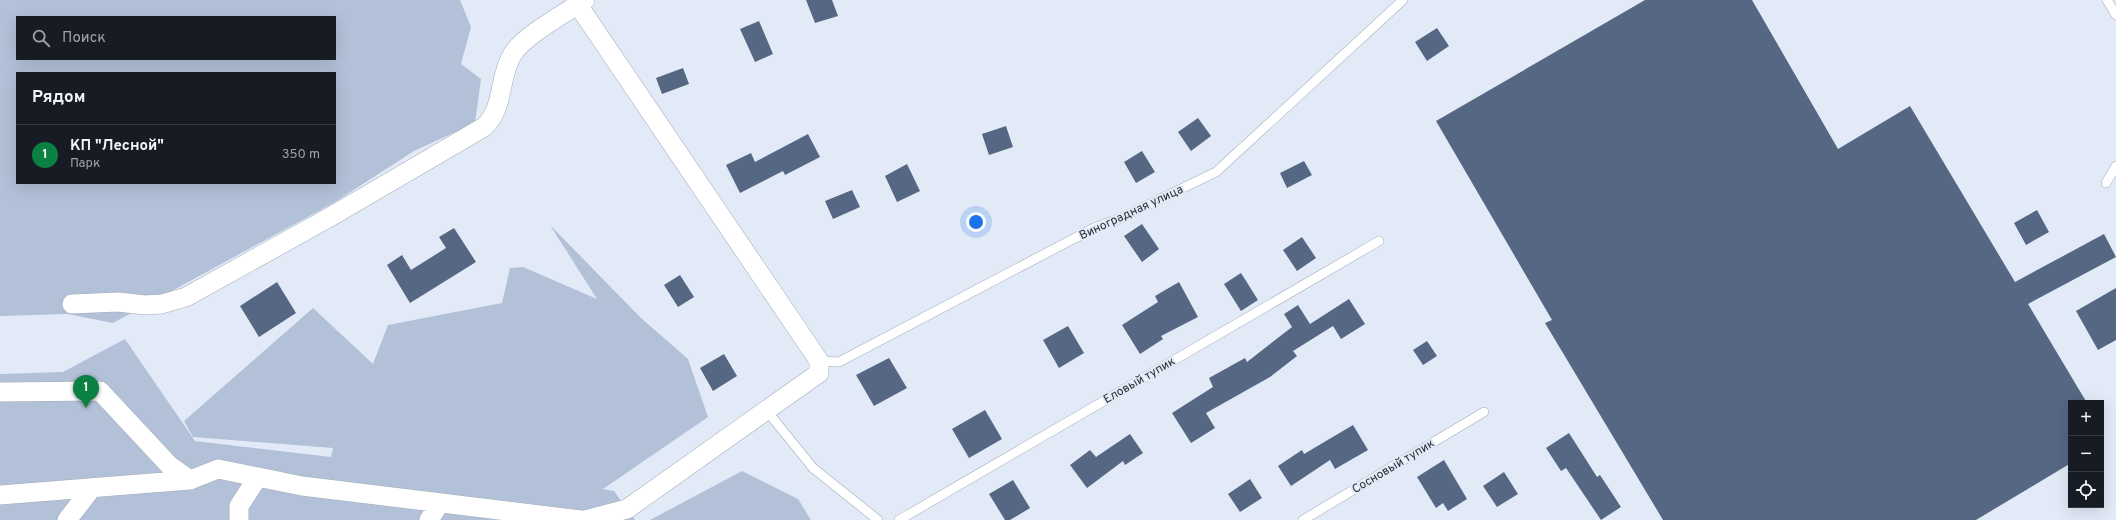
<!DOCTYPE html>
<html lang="ru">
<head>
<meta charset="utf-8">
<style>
  body { margin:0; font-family:Overpass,sans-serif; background:#242831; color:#f1f3f6 }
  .controls { position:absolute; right:12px; bottom:12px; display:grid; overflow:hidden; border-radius:0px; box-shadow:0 4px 16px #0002 }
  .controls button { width:36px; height:36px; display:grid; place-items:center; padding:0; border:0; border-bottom:1px solid #363941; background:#171b24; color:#f1f3f6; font:20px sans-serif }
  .you { position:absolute; left:976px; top:222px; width:14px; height:14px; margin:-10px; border:3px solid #fff; border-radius:50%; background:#1a73e8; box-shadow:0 0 0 6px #1a73e833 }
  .badge { display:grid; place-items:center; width:26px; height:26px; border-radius:50%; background:#0b8043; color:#fff; font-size:13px; font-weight:700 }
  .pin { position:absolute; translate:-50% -33px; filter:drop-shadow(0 1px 2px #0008) }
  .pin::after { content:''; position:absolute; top:21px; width:14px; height:12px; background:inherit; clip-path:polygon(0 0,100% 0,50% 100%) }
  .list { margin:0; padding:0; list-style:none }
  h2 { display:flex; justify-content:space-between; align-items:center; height:52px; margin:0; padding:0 16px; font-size:17px }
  h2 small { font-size:13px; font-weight:400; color:#9ea1a6 }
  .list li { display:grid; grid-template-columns:26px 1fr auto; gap:12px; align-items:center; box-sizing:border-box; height:60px; padding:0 16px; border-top:1px solid #363941 }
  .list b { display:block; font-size:15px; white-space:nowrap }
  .list p { margin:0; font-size:13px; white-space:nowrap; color:#9ea1a6 }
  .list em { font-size:13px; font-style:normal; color:#9ea1a6 }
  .icon { flex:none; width:22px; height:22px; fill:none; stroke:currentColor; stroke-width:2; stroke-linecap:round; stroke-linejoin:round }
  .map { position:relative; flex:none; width:2116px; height:520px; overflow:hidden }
  .search { position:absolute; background:#171b24; box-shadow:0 4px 16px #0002; left:16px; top:16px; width:320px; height:44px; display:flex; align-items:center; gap:10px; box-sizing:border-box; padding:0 14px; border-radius:0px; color:#9ea1a6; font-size:15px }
  .panel { position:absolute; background:#171b24; box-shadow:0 4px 16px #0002; left:16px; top:72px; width:320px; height:112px; border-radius:0px }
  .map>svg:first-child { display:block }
  .green { fill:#b2c1d8; fill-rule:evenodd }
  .building { fill:#566783 }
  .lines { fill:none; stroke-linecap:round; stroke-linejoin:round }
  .service-casing { stroke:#a3acb8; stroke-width:10 }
  .minor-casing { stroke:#a3acb8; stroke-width:20 }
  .service { stroke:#fff; stroke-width:9 }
  .minor { stroke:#fff; stroke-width:19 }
  .labels { text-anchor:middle; stroke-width:4; stroke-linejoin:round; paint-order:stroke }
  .street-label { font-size:12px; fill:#2b2e33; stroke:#e2eaf8 }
</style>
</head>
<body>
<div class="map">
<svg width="2116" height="520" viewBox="0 0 2116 520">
  <rect width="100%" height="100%" fill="#e2eaf8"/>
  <path class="green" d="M 0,0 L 460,0 L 471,27 L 461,64 L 481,79 L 475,123 L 414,151 L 335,202 L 113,323 L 67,314 L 0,316 ZM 17,17 L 335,17 L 335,59 L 17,59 ZM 17,73 L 335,73 L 335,183 L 17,183 Z
    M 550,225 L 641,318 L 688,359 L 708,417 L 603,489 L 614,491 L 635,520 L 0,520 L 0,374 L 63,372 L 125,339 L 195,441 L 331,457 L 333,448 L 193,437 L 184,421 L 313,308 L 373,364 L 388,325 L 502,303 L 510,268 L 523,267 L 597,299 Z
    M 742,471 L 798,499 L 811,520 L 650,520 Z"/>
  <path class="building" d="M 806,0 L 832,0 L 838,16 L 815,23 Z
    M 1645,0 L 1752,0 L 1838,149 L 1910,106 L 2015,282 L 2104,234 L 2116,257 L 2028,304 L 2087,403 L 2071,403 L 2071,463 L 1976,520 L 1663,520 L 1545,323 L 1552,320 L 1436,121 Z
    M 759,21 L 773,54 L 755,62 L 740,29 Z
    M 1437,28 L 1449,46 L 1427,61 L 1415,42 Z
    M 683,68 L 689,84 L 662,94 L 656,78 Z
    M 1198,118 L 1211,136 L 1191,151 L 1178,132 Z
    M 1006,126 L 1013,147 L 989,155 L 982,134 Z
    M 808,134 L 820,157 L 785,175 L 783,171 L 740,193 L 726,165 L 751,153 L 755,162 Z
    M 1142,151 L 1155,172 L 1136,183 L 1124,162 Z
    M 1304,161 L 1312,175 L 1287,188 L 1280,173 Z
    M 907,164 L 920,191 L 897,202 L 885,176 Z
    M 852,190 L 860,207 L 833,219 L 825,201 Z
    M 2037,210 L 2049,232 L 2026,245 L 2014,223 Z
    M 1142,224 L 1159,249 L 1142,262 L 1124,236 Z
    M 454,228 L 476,262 L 410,303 L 387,265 L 402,255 L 411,270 L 446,248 L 439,237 Z
    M 1302,237 L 1316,258 L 1297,271 L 1283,250 Z
    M 1241,273 L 1258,300 L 1241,311 L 1224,284 Z
    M 680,275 L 694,297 L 678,307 L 664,285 Z
    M 277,282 L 296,313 L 259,337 L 240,306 Z
    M 1179,282 L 1198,317 L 1161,336 L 1163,339 L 1140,354 L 1122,325 L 1158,302 L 1155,296 Z
    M 2116,288 L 2116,340 L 2098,350 L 2076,311 Z
    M 1349,299 L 1365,324 L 1341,339 L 1333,326 L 1293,351 L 1297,356 L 1270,377 L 1206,413 L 1215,428 L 1191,443 L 1172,413 L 1213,387 L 1209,378 L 1245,358 L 1247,362 L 1292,327 L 1284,314 L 1298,305 L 1310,324 Z
    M 1068,326 L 1084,353 L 1059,368 L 1043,340 Z
    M 1427,341 L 1437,356 L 1423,365 L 1413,350 Z
    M 724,354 L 737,376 L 713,391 L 700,368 Z
    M 889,358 L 907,388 L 874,406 L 856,375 Z
    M 985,410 L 1002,439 L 969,458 L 952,429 Z
    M 1353,425 L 1368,450 L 1335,469 L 1330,460 L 1291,486 L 1278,466 L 1302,450 L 1304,454 Z
    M 1569,433 L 1597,477 L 1600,475 L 1621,507 L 1601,520 L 1566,468 L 1561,471 L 1546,448 Z
    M 1130,434 L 1143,453 L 1125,465 L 1123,461 L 1087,488 L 1070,465 L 1090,450 L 1096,457 Z
    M 1444,460 L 1467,499 L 1448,511 L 1443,503 L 1436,508 L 1417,477 Z
    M 1504,472 L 1518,494 L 1497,507 L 1483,486 Z
    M 1250,479 L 1262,498 L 1240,512 L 1228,494 Z
    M 1013,480 L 1030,508 L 1010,520 L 1005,520 L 989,494 Z"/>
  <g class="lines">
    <g class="service-casing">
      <path id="service" d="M 2107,0 L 2116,15
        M 2106,183 L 2116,166
        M 819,361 L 839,362 L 1094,228 L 1121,218 L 1216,172 L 1403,0
        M 767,411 L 813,468 L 878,520
        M 899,520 L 1379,241
        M 1303,520 L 1484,412"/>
    </g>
    <g class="minor-casing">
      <path id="minor" d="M 578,5 L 819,361 L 819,373 L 627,509 L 585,520
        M 72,304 L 118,302 L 145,305 L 162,304 L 186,297 L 330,217 L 484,127 C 505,107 498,79 512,55 C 524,35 566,13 585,0
        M 0,392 L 100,391 L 169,465 L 190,480 L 218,469 L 302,486 L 581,520
        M 0,495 L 190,480
        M 67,520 L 92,488
        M 239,520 L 239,506 L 258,477
        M 429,520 L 440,503"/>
    </g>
    <use href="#service" class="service"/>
    <use href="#minor" class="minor"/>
  </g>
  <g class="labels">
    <g class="street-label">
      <text transform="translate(1131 212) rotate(-25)" y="4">Виноградная улица</text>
      <text transform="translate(1139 380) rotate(-30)" y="4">Еловый тупик</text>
      <text transform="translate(1393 466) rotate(-31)" y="4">Сосновый тупик</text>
    </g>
  </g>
</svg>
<div class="controls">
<button>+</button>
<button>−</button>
<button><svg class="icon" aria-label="locate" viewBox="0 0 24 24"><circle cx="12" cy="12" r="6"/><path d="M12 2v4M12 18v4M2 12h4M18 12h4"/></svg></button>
</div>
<div class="you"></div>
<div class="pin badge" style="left:86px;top:408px">1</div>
<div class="search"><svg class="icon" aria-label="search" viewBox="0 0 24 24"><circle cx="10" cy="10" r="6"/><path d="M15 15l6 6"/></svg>Поиск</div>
<section class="panel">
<h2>Рядом<small></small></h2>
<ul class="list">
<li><span class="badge">1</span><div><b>КП &quot;Лесной&quot;</b><p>Парк</p></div><em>350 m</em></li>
</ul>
</section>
</div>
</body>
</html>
